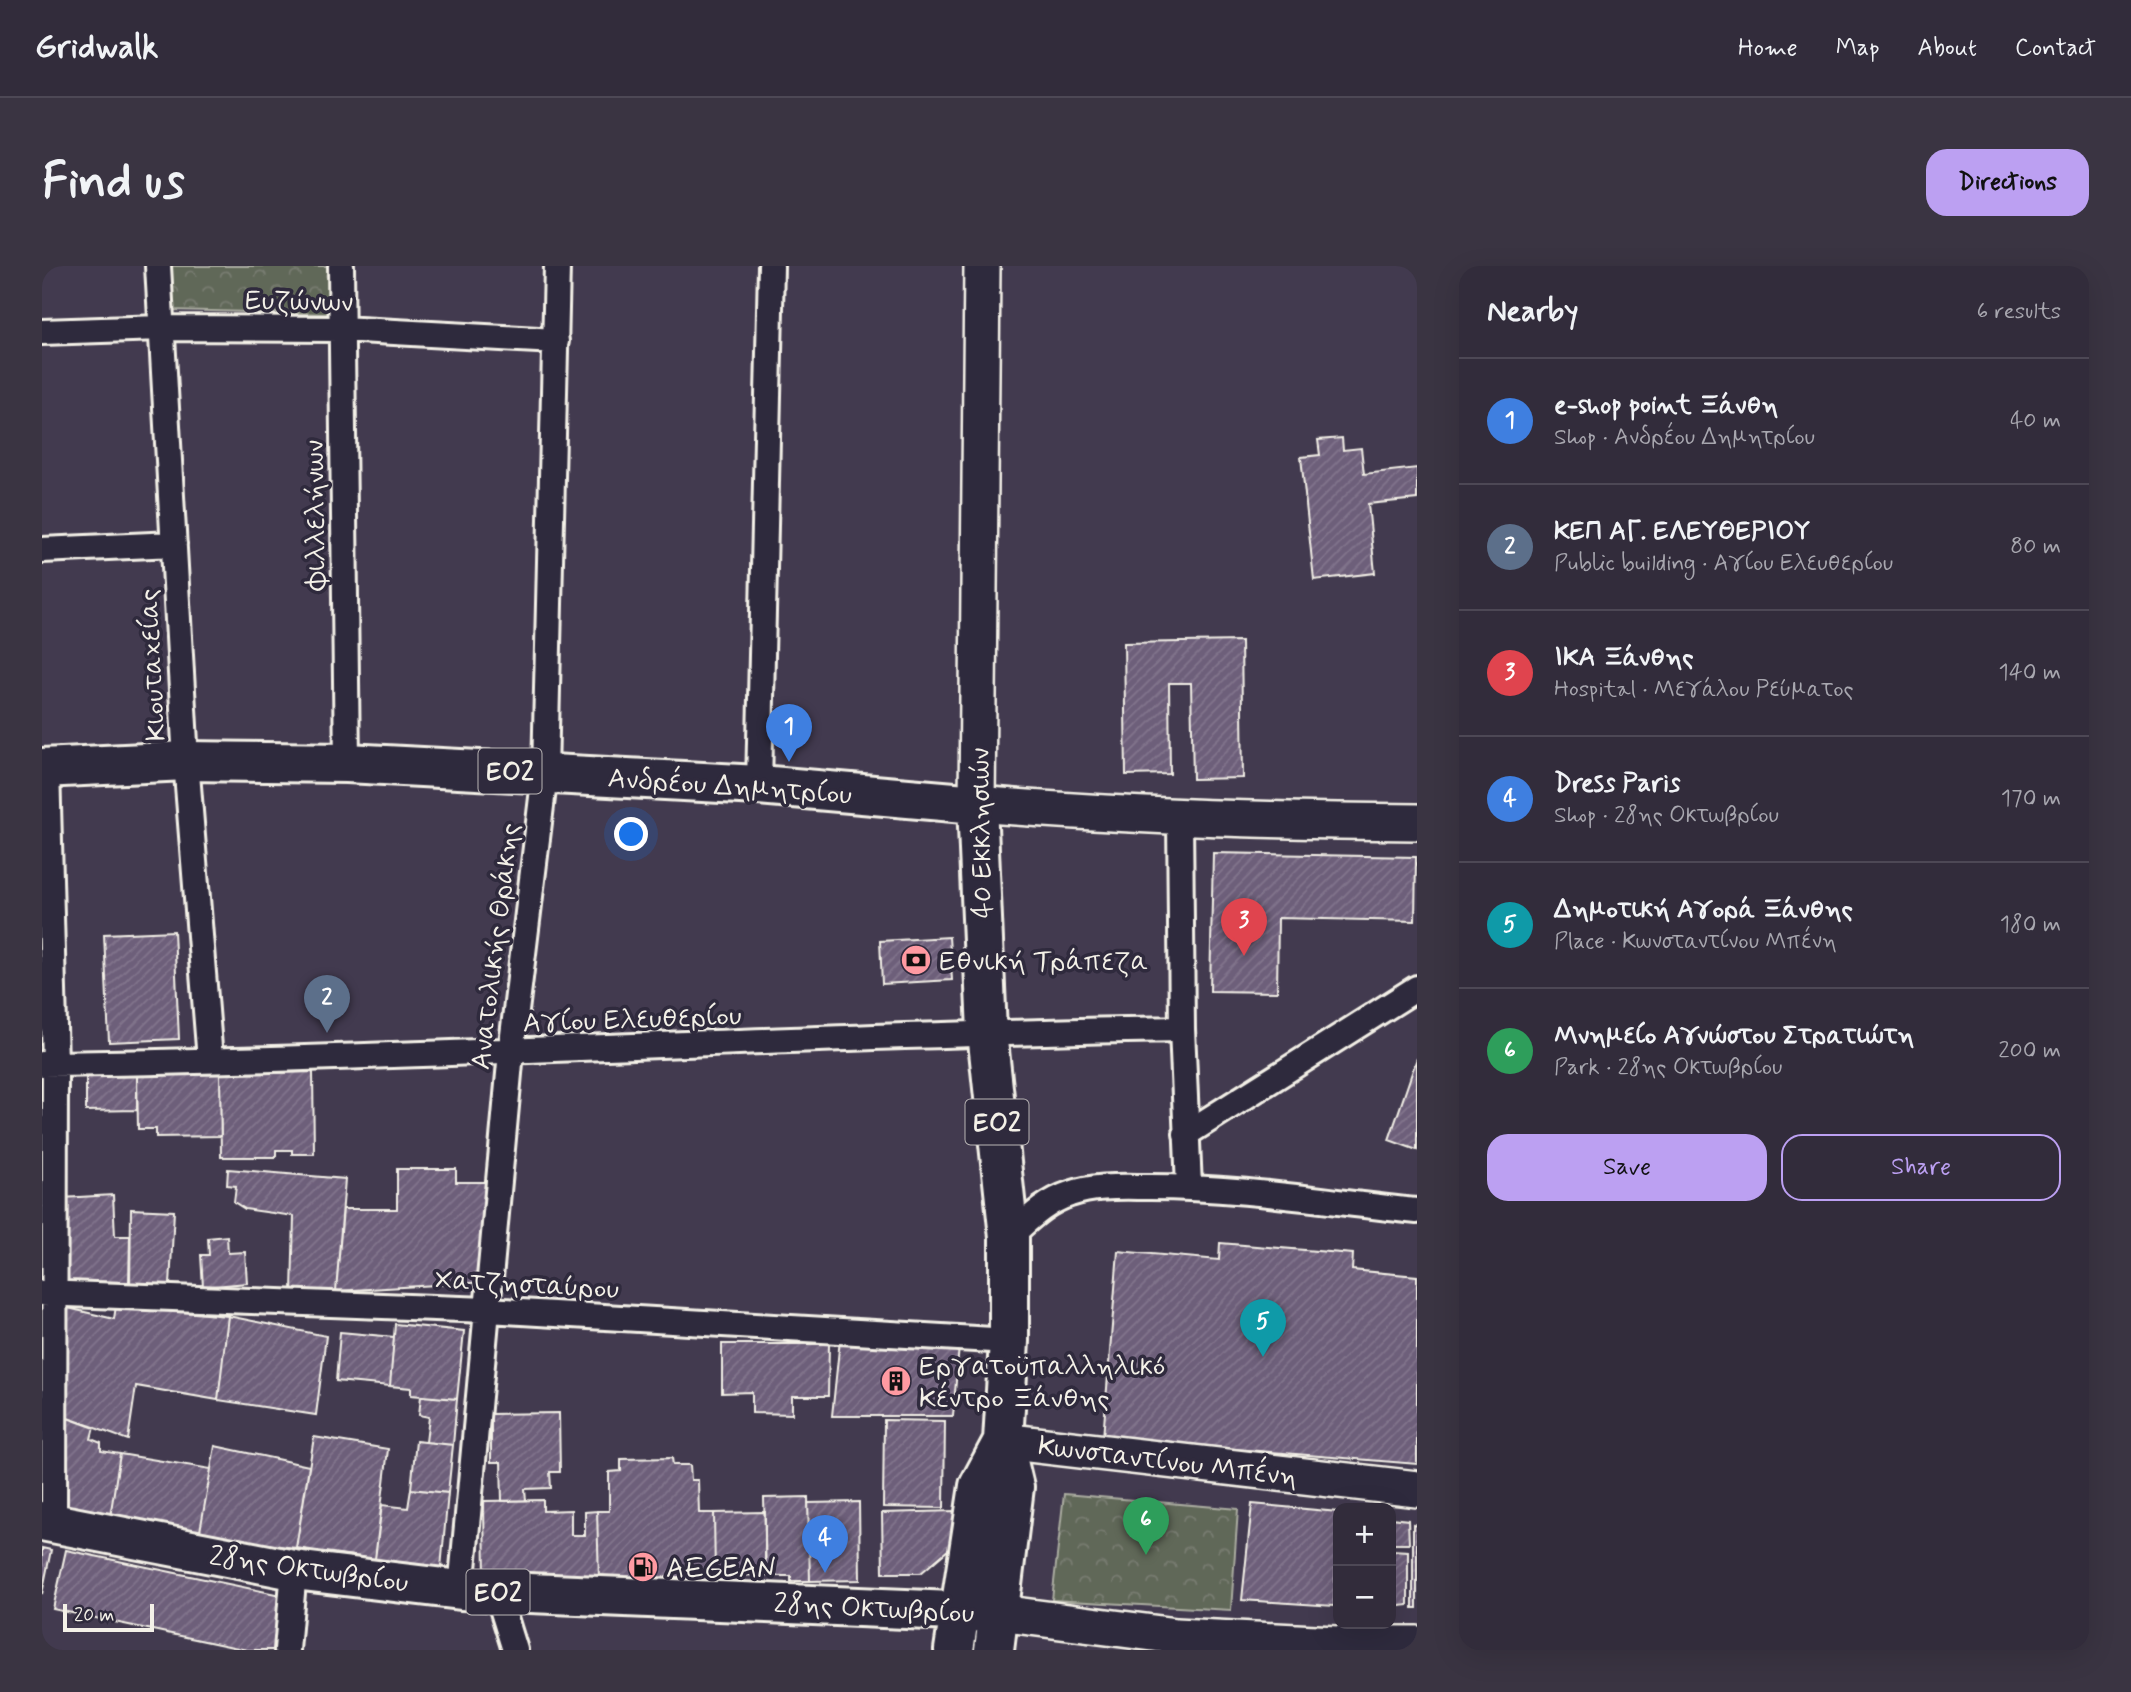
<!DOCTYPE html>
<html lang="en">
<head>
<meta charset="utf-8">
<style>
  body { margin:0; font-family:Mynerve,sans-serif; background:#3a3442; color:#f1f3f6 }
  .controls { position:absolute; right:21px; bottom:21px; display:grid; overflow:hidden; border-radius:14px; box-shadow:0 7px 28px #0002 }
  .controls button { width:63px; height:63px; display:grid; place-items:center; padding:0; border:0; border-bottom:2px solid #4d4855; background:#322c3b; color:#f1f3f6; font:35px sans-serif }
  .scale { position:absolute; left:21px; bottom:18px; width:91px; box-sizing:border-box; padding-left:7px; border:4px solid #f4f1e8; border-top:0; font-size:19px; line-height:24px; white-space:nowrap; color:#f4f1e8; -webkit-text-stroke:5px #2f2a3d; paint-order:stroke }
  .you { position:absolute; left:590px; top:569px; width:24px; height:24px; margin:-18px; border:5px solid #fff; border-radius:50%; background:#1a73e8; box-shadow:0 0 0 10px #1a73e833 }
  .badge { display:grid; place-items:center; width:46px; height:46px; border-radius:50%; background:#bca0f2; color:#fff; font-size:23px; font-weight:700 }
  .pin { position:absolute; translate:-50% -58px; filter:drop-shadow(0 2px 4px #0008) }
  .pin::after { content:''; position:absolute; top:37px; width:24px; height:21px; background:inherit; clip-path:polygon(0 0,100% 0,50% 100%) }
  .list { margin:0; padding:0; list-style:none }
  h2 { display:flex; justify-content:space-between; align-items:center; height:91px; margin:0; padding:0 28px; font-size:30px }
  h2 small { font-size:23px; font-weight:400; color:#a8a7af }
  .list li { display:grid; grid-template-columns:46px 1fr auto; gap:21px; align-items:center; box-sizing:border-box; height:126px; padding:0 28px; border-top:2px solid #4d4855 }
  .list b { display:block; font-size:26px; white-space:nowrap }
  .list p { margin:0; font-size:23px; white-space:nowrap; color:#a8a7af }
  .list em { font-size:23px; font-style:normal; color:#a8a7af }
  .actions { display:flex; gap:14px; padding:21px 28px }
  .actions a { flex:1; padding:16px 0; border:2px solid #bca0f2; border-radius:21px; text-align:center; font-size:24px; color:#bca0f2 }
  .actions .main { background:#bca0f2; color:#111 }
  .map { position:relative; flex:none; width:1375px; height:1384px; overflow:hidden; border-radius:21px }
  header { display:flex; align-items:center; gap:42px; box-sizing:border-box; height:98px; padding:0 35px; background:#322c3b; border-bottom:2px solid #4d4855 }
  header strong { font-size:33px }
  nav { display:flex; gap:38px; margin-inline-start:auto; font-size:24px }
  .intro { display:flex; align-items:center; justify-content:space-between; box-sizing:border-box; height:168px; padding:0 42px }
  h1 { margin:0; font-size:49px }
  .button { padding:18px 32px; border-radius:21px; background:#bca0f2; color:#111; font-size:24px; font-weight:700 }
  main { display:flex; gap:42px; padding:0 42px }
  aside { flex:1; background:#322c3b; border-radius:21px; box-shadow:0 7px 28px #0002 }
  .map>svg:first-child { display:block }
  .park { fill:url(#park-crowns); stroke:#aaaca0; stroke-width:2 }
  .building { fill:url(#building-hatch); stroke:#f4f1e8; stroke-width:2 }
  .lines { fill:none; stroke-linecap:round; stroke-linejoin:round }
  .street-casing { stroke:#f4f1e8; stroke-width:30 }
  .secondary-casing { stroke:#f4f1e8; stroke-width:40 }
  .primary-casing { stroke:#f4f1e8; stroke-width:44 }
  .street { stroke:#2f2a3d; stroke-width:24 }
  .secondary { stroke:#2f2a3d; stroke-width:35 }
  .primary { stroke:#2f2a3d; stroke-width:38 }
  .labels { text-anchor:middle; stroke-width:7; stroke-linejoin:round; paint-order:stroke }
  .shield { fill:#2f2a3d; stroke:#b9b5b5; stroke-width:2 }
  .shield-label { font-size:26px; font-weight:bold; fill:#f4f1e8 }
  .street-label { font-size:28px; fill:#f4f1e8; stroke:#2f2a3d }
  .poi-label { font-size:28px; fill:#f4f1e8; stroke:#2f2a3d; text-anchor:start }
</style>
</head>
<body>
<header>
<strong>Gridwalk</strong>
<nav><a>Home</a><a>Map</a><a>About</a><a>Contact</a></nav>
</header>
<div class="intro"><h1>Find us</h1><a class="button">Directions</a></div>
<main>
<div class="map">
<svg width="1375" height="1384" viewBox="0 0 1375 1384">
  <defs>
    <pattern id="park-crowns" width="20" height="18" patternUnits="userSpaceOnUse" patternTransform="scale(1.75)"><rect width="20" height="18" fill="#616759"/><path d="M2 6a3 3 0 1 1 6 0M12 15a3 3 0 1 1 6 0" fill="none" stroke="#787d71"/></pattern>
    <pattern id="building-hatch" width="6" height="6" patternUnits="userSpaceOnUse" patternTransform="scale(1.75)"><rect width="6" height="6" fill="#6d5e7a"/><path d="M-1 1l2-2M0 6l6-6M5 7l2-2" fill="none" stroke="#82768d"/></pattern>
  </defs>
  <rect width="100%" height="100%" fill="#423a4f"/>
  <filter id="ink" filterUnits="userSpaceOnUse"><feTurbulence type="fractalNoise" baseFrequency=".0143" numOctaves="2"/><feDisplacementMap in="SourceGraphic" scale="14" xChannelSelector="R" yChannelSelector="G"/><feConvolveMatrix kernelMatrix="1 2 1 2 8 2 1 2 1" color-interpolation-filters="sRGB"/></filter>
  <g filter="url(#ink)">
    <path class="park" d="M 124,0 L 287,0 L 288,48 L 126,44 Z
      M 1022,1228 L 1196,1243 L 1189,1344 L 1010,1334 Z"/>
    <path class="building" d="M 1300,172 L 1301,184 L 1319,182 L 1322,208 L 1375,202 L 1375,233 L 1326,238 L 1333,307 L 1272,314 L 1259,191 L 1278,189 L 1276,174 Z
      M 1199,375 L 1201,512 L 1151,513 L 1149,417 L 1127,417 L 1128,508 L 1084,509 L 1082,377 Z
      M 1171,587 L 1374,591 L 1373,655 L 1236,652 L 1235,726 L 1168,725 Z
      M 132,665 L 137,773 L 67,776 L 62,668 Z
      M 907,671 L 910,714 L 840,718 L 838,675 Z
      M 1375,792 L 1375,884 L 1347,874 Z
      M 271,806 L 272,888 L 250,888 L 250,884 L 234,884 L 234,891 L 179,891 L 178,808 Z
      M 178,808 L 179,870 L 114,871 L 114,863 L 96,863 L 95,809 Z
      M 44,809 L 95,809 L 95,844 L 44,845 Z
      M 186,903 L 303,913 L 294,1025 L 250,1026 L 252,950 L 203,943 L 192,936 L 194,920 L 185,919 Z
      M 355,903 L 414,903 L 414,916 L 444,916 L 444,1016 L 294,1025 L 301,943 L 355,943 Z
      M 71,929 L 73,970 L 88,970 L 87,1016 L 23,1015 L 20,932 Z
      M 89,943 L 132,945 L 128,1019 L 88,1019 Z
      M 185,970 L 186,987 L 203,986 L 205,1017 L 161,1021 L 159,989 L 167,989 L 166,972 Z
      M 1178,977 L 1311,988 L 1310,1004 L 1375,1010 L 1375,1198 L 1061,1172 L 1076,985 L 1177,994 Z
      M 74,1040 L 186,1050 L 176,1134 L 94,1120 L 86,1174 L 17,1149 L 22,1041 L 72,1053 Z
      M 186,1050 L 284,1070 L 274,1149 L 176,1134 Z
      M 353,1058 L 422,1065 L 415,1133 L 369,1129 L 369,1122 L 348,1120 Z
      M 298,1066 L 352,1071 L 348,1120 L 294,1115 Z
      M 798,1073 L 917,1080 L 911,1150 L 790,1150 Z
      M 680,1078 L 787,1078 L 786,1130 L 750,1130 L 750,1148 L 710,1147 L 710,1126 L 680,1127 Z
      M 379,1130 L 415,1133 L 411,1179 L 384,1176 L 387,1151 L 377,1149 Z
      M 517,1147 L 518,1206 L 508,1206 L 509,1222 L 483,1223 L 484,1235 L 460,1235 L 459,1196 L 449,1196 L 449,1148 Z
      M 17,1149 L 52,1161 L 49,1173 L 59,1177 L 59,1185 L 78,1188 L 68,1251 L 20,1248 Z
      M 842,1154 L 903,1155 L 902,1242 L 841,1241 Z
      M 272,1171 L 346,1183 L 333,1293 L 254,1282 Z
      M 374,1175 L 411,1179 L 406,1227 L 369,1223 Z
      M 173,1180 L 267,1200 L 254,1282 L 157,1271 Z
      M 78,1188 L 169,1203 L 157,1271 L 68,1251 Z
      M 630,1192 L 631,1199 L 648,1199 L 649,1214 L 656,1214 L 657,1247 L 672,1247 L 673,1310 L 557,1313 L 555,1245 L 567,1245 L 567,1206 L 579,1205 L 579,1193 Z
      M 369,1223 L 406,1227 L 399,1302 L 333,1293 L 340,1239 L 366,1242 Z
      M 766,1231 L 768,1315 L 749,1315 L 749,1310 L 724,1310 L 722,1232 Z
      M 501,1234 L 501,1245 L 529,1244 L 529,1269 L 543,1269 L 543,1246 L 555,1245 L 557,1313 L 443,1314 L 442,1235 Z
      M 817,1236 L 818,1314 L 768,1315 L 766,1237 Z
      M 1210,1238 L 1296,1246 L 1292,1340 L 1200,1334 Z
      M 913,1245 L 914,1277 L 879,1307 L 841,1307 L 840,1247 Z
      M 723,1246 L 723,1309 L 673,1310 L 672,1247 Z
      M 1349,1252 L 1366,1254 L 1367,1278 L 1349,1278 Z
      M 1371,1258 L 1375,1259 L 1375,1342 L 1371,1342 Z
      M 0,1282 L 9,1284 L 0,1328 Z
      M 24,1284 L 248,1331 L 237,1384 L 205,1384 L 11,1343 Z
      M 1349,1284 L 1366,1285 L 1366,1339 L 1349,1341 Z"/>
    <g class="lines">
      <g class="street-casing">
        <path id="street" d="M 116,0 L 144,495 L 168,794
          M 299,0 L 305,497
          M 0,66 L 119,62 L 299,63 L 514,75
          M 0,284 L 132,278
          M 5,502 L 13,797 L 12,1258
          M 717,519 L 729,0
          M 1138,552 L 1140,763 L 1147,921
          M 0,798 C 380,793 760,769 1140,763
          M 1144,868 L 1375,722
          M 967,971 C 986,954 1003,936 1028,928 C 1054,919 1081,921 1108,921 C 1197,921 1286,936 1375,945
          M 0,1027 L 445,1044 L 967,1075
          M 419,1324 L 469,786 L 503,507 L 515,0
          M 455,1326 L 473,1384
          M 245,1384 L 252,1304"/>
      </g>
      <g class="secondary-casing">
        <path id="secondary" d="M 940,0 L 935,538 C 1081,550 1228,555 1375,556
          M 961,1175 L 1375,1223
          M 957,1347 L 1134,1370 L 1294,1378 L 1375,1378"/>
      </g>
      <g class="primary-casing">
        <path id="primary" d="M 0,502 L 144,495 L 305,497 L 717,519 L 935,538 L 945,766 L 967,971 L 967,1075 L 961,1175 L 972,1221 L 952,1384
          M 0,1255 L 252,1304 L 419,1324 L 957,1347
          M 912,1384 L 937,1220 L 961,1175"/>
      </g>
      <use href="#street" class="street"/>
      <use href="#secondary" class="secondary"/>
      <use href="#primary" class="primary"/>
    </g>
  </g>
  <defs>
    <g id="bank-disc" transform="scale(1.575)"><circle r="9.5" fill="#ff9aa2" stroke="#2f2a3d"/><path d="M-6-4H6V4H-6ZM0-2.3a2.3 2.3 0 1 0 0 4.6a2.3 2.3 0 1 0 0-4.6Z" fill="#111"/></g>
    <g id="building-disc" transform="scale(1.575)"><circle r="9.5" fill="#ff9aa2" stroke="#2f2a3d"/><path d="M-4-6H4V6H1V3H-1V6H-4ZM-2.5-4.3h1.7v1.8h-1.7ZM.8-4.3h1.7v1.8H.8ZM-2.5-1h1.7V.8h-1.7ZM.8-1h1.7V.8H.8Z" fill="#111"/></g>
    <g id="fuel-disc" transform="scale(1.575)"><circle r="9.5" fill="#ff9aa2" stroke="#2f2a3d"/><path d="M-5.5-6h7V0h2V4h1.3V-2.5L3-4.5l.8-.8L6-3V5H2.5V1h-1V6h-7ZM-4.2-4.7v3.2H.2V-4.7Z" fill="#111"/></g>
  </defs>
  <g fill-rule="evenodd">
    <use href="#bank-disc" x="874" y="694"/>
    <use href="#building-disc" x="854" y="1115"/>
    <use href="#fuel-disc" x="601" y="1301"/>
  </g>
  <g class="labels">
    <g class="shield">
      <rect x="436.5" y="482.5" width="63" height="45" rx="5"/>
      <rect x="923.5" y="833.5" width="63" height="45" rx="5"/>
      <rect x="424.5" y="1303.5" width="63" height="45" rx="5"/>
    </g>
    <g class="shield-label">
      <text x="468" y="514">ΕΟ2</text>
      <text x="955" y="865">ΕΟ2</text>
      <text x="456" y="1335">ΕΟ2</text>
    </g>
    <g class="street-label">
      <text transform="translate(257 34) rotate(1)" y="10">Ευζώνων</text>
      <text transform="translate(272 249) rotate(-91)" y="10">Φιλλελήνων</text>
      <text transform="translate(109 399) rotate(-93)" y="10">Κιουταχείας</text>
      <text transform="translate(688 519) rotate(4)" y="10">Ανδρέου Δημητρίου</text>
      <text transform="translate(938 567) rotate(-91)" y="10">40 Εκκλησιών</text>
      <text transform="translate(452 680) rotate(-83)" y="10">Ανατολικής Θράκης</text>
      <text transform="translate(590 752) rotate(-2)" y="10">Αγίου Ελευθερίου</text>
      <text transform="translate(485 1017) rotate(3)" y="10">Χατζησταύρου</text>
      <text transform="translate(1126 1194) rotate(7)" y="10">Κωνσταντίνου Μπένη</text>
      <text transform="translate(267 1302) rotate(8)" y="10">28ης Οκτωβρίου</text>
      <text transform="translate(832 1341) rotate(3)" y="10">28ης Οκτωβρίου</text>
    </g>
    <g class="poi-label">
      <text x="897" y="704">Εθνική Τράπεζα</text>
      <text x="877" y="1109">Εργατοϋπαλληλικό<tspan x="877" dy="32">Κέντρο Ξάνθης</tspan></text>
      <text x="624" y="1311">AEGEAN</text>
    </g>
  </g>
</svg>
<div class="controls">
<button>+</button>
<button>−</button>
</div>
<div class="scale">20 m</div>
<div class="you"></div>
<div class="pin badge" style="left:747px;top:496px;background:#3f7fe0">1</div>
<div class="pin badge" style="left:285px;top:767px;background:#5c6f8a">2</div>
<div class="pin badge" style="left:1202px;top:690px;background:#e0444e">3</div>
<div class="pin badge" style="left:783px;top:1307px;background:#3f7fe0">4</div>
<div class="pin badge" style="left:1221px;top:1091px;background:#0f9aa8">5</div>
<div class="pin badge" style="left:1104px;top:1289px;background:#2e9e5b">6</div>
</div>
<aside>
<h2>Nearby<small>6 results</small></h2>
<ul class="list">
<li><span class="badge" style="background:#3f7fe0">1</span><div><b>e-shop point Ξάνθη</b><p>Shop · Ανδρέου Δημητρίου</p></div><em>40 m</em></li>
<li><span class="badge" style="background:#5c6f8a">2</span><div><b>ΚΕΠ ΑΓ. ΕΛΕΥΘΕΡΙΟΥ</b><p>Public building · Αγίου Ελευθερίου</p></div><em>80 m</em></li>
<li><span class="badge" style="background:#e0444e">3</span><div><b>ΙΚΑ Ξάνθης</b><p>Hospital · Μεγάλου Ρεύματος</p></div><em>140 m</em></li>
<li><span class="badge" style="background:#3f7fe0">4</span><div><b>Dress Paris</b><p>Shop · 28ης Οκτωβρίου</p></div><em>170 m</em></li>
<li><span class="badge" style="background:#0f9aa8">5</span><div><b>Δημοτική Αγορά Ξάνθης</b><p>Place · Κωνσταντίνου Μπένη</p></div><em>180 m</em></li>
<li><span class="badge" style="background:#2e9e5b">6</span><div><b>Μνημείο Αγνώστου Στρατιώτη</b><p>Park · 28ης Οκτωβρίου</p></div><em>200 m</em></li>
</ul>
<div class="actions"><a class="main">Save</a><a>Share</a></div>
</aside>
</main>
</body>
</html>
